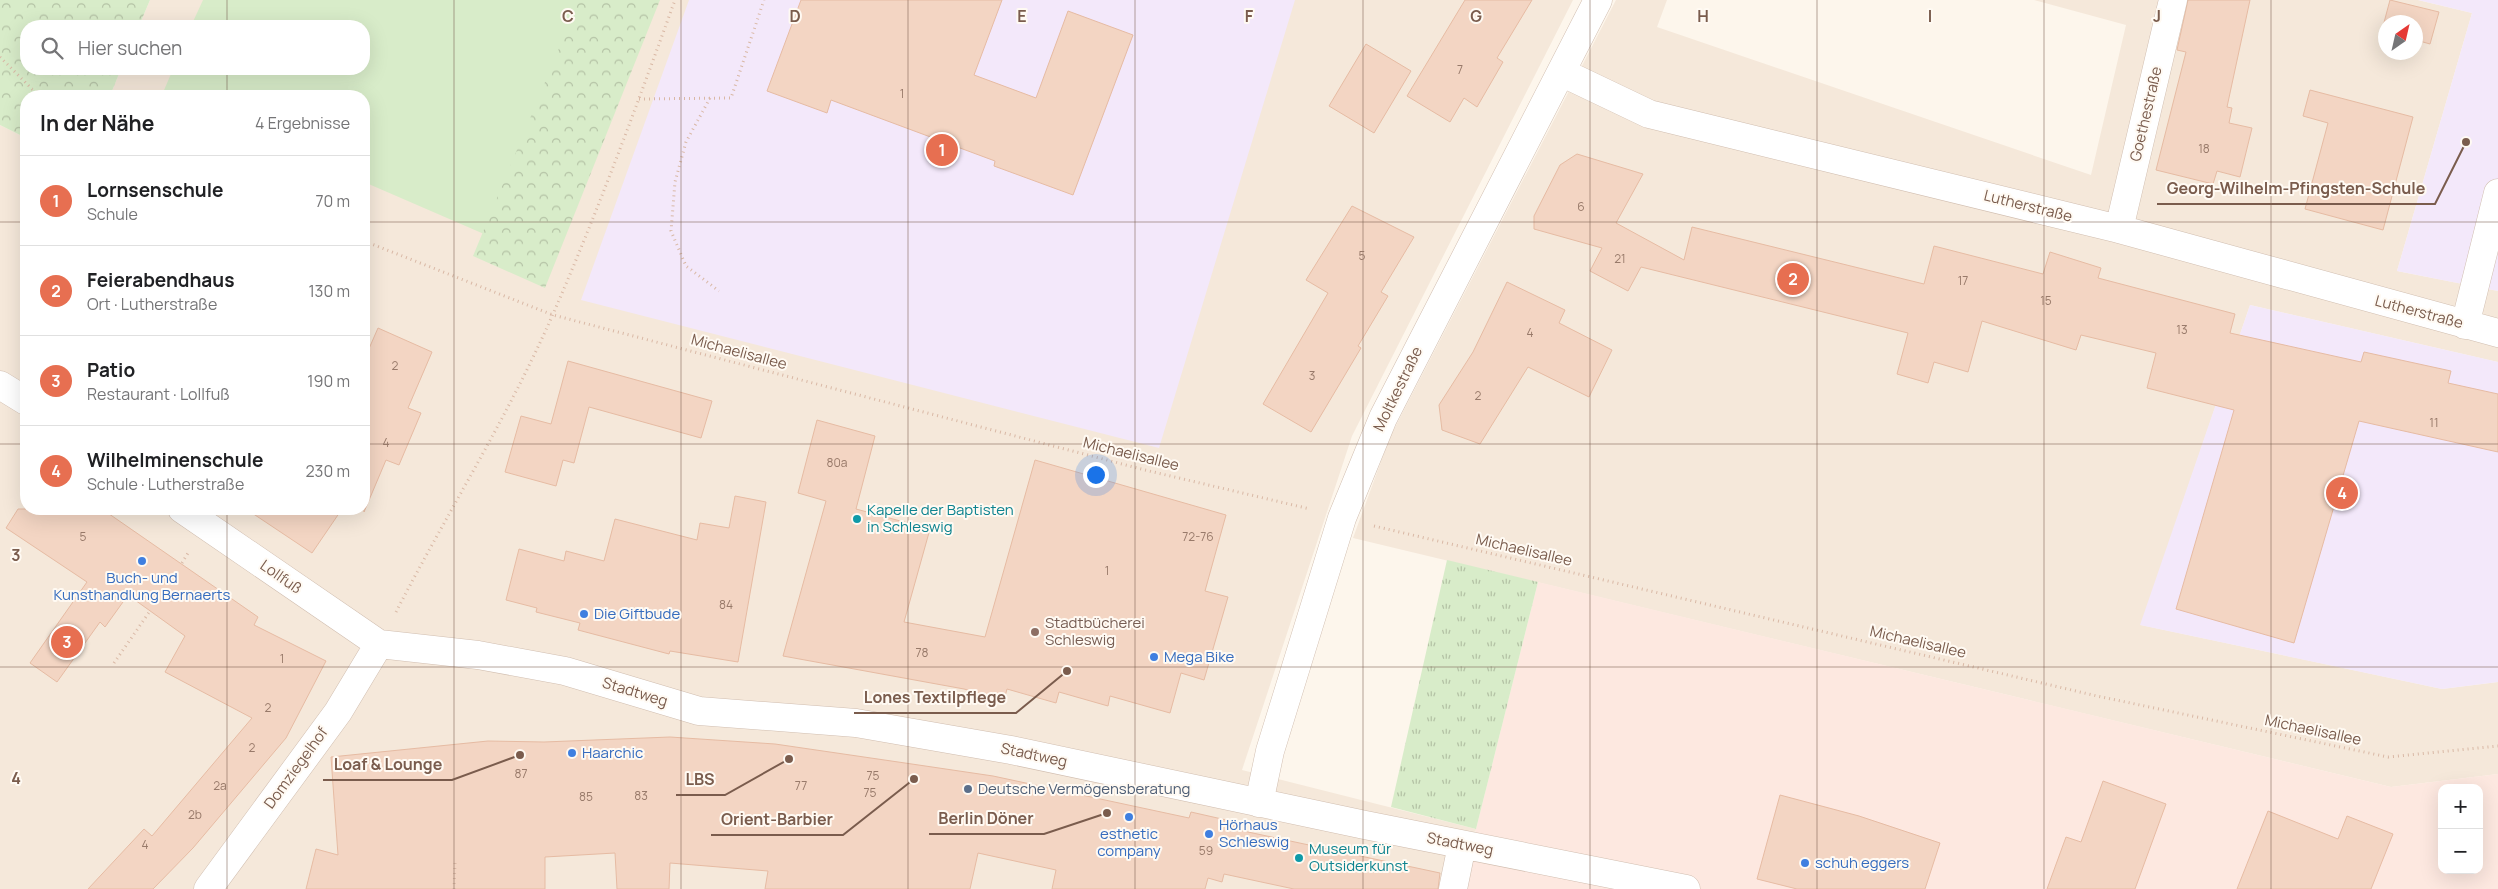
<!DOCTYPE html>
<html lang="de">
<head>
<meta charset="utf-8">
<style>
  body { margin:0; font-family:Manrope,sans-serif; background:#f6f6f6; color:#202124 }
  .controls { position:absolute; right:15px; bottom:15px; display:grid; overflow:hidden; border-radius:10px; box-shadow:0 5px 20px #0002 }
  .controls button { width:45px; height:45px; display:grid; place-items:center; padding:0; border:0; border-bottom:1px solid #e0e0e0; background:#fff; color:#202124; font:25px sans-serif }
  .compass { position:absolute; left:2378px; top:15px; width:45px; height:45px; border-radius:50%; background:#fff; box-shadow:0 5px 20px #0002; rotate:34deg }
  .you { position:absolute; left:1095px; top:474px; width:18px; height:18px; margin:-12px; border:4px solid #fff; border-radius:50%; background:#1a73e8; box-shadow:0 0 0 8px #1a73e833 }
  .badge { display:grid; place-items:center; width:32px; height:32px; border-radius:50%; background:#e76f51; color:#fff; font-size:16px; font-weight:700 }
  .pin { position:absolute; translate:-50% -50%; border:2px solid #fff; box-shadow:0 1px 5px #0006 }
  .list { margin:0; padding:0; list-style:none }
  h2 { display:flex; justify-content:space-between; align-items:center; height:65px; margin:0; padding:0 20px; font-size:21px }
  h2 small { font-size:16px; font-weight:400; color:#757577 }
  .list li { display:grid; grid-template-columns:32px 1fr auto; gap:15px; align-items:center; box-sizing:border-box; height:90px; padding:0 20px; border-top:1px solid #e0e0e0 }
  .list b { display:block; font-size:19px; white-space:nowrap }
  .list p { margin:0; font-size:16px; white-space:nowrap; color:#757577 }
  .list em { font-size:16px; font-style:normal; color:#757577 }
  .icon { flex:none; width:28px; height:28px; fill:none; stroke:currentColor; stroke-width:2; stroke-linecap:round; stroke-linejoin:round }
  .map { position:relative; flex:none; width:2498px; height:889px; overflow:hidden }
  .search { position:absolute; background:#fff; box-shadow:0 5px 20px #0002; left:20px; top:20px; width:350px; height:55px; display:flex; align-items:center; gap:12px; box-sizing:border-box; padding:0 18px; border-radius:20px; color:#757577; font-size:19px }
  .panel { position:absolute; background:#fff; box-shadow:0 5px 20px #0002; left:20px; top:90px; width:350px; height:425px; border-radius:20px }
  .map>svg:first-child { display:block }
  .residential { fill:#f5e8da; fill-rule:evenodd }
  .commercial { fill:#fde8e0; fill-rule:evenodd }
  .education { fill:#f3e8fa }
  .grass { fill:#d8ecc9 }
  .forest { fill:url(#forest-crowns) }
  .park { fill:url(#park-tufts) }
  .building { fill:#f3d5c3; stroke:#e6bba3 }
  .lines { fill:none; stroke-linecap:round; stroke-linejoin:round }
  .minor-casing { stroke:#d1beb0; stroke-width:29 }
  .path { stroke:#d9b8a5; stroke-width:3; stroke-dasharray:1 4; stroke-linecap:butt }
  .minor { stroke:#fff; stroke-width:28 }
  .grid { fill:none; stroke:#7a5c4d; stroke-width:1; stroke-opacity:0.55 }
  .culture-dot { fill:#0f9aa8; stroke:#fffaf3; stroke-width:2 }
  .shop-dot { fill:#3f7fe0; stroke:#fffaf3; stroke-width:2 }
  .education-dot { fill:#8d6e63; stroke:#fffaf3; stroke-width:2 }
  .service-dot { fill:#5c6f8a; stroke:#fffaf3; stroke-width:2 }
  .labels { text-anchor:middle; stroke-width:4; stroke-linejoin:round; paint-order:stroke }
  .number-label { font-size:12px; fill:#987a6a }
  .street-label { font-size:15px; fill:#7a5c4d; stroke:#fffaf3 }
  .culture-label { font-size:15px; fill:#0d838f; stroke:#fffaf3; text-anchor:start }
  .shop-label { font-size:15px; fill:#366cbe; stroke:#fffaf3; text-anchor:start }
  .education-label { font-size:15px; fill:#785e54; stroke:#fffaf3; text-anchor:start }
  .service-label { font-size:15px; fill:#4e5e75; stroke:#fffaf3; text-anchor:start }
  .grid-label { font-size:16px; text-anchor:middle; font-weight:bold; fill:#7a5c4d; stroke:#fffaf3; stroke-width:4; stroke-linejoin:round; paint-order:stroke }
  .leader { fill:none; stroke:#7a5c4d; stroke-width:2 }
  .callout-dot { fill:#7a5c4d; stroke:#fffaf3; stroke-width:2 }
  .callout-label { font-size:16px; text-anchor:middle; font-weight:bold; fill:#7a5c4d; stroke:#fffaf3; stroke-width:4; stroke-linejoin:round; paint-order:stroke }
</style>
</head>
<body>
<div class="map">
<svg width="2498" height="889" viewBox="0 0 2498 889">
  <defs>
    <pattern id="forest-crowns" width="20" height="18" patternUnits="userSpaceOnUse" patternTransform="scale(1.25)"><rect width="20" height="18" fill="#d8ecc9"/><path d="M2 6a3 3 0 1 1 6 0M12 15a3 3 0 1 1 6 0" fill="none" stroke="#b4c2a5"/></pattern>
    <pattern id="park-tufts" width="24" height="20" patternUnits="userSpaceOnUse" patternTransform="scale(1.25)"><rect width="24" height="20" fill="#d8ecc9"/><path d="M3 7l-1-3M5 7V3M7 7l1-3M15 17l-1-3M17 17v-4M19 17l1-3" fill="none" stroke="#b4c2a5"/></pattern>
  </defs>
  <rect width="100%" height="100%" fill="#fdf6ec"/>
  <path class="residential" d="M 150,0 L 1573,0 L 1352,436 L 1242,770 L 1476,829 L 1464,889 L 0,889 L 0,125 L 26,138 L 26,509 L 364,509 L 364,96 L 110,96 L 121,69 L 364,69 L 364,26 L 139,26 Z
    M 1616,0 L 1667,0 L 1657,27 L 2091,175 L 2126,25 L 2034,0 L 2418,0 L 2472,13 L 2397,271 L 2498,291 L 2498,362 L 2250,305 L 2141,625 L 2442,689 L 2498,682 L 2498,774 L 2391,787 L 1353,538 L 1390,437 ZM 2386,22 L 2416,22 L 2416,52 L 2386,52 Z"/>
  <path class="commercial" d="M 1538,582 L 2391,787 L 2498,774 L 2498,889 L 1464,889 L 1476,829 ZM 2442,788 L 2479,788 L 2479,870 L 2442,870 Z"/>
  <path class="education" d="M 689,0 L 1295,0 L 1159,448 L 581,300 Z
    M 2418,0 L 2498,0 L 2498,291 L 2397,271 L 2472,13 Z
    M 2250,305 L 2498,362 L 2498,682 L 2442,689 L 2140,625 Z"/>
  <path class="grass" d="M 203,0 L 584,0 L 484,234 L 364,182 L 364,96 L 162,95 L 173,69 L 364,69 L 364,26 L 191,26 Z"/>
  <path class="forest" d="M 0,0 L 150,0 L 139,26 L 26,26 L 26,69 L 121,69 L 110,96 L 26,96 L 26,138 L 0,125 Z
    M 579,0 L 660,0 L 545,288 L 473,256 Z"/>
  <path class="park" d="M 1447,560 L 1538,582 L 1476,829 L 1391,807 Z"/>
  <path class="building" d="M 801,0 L 1002,0 L 974,75 L 1036,98 L 1068,11 L 1133,35 L 1073,195 L 994,166 L 995,161 L 831,100 L 827,113 L 767,91 Z
    M 1465,0 L 1532,0 L 1497,58 L 1503,62 L 1477,107 L 1464,98 L 1450,122 L 1407,96 Z
    M 2188,0 L 2250,0 L 2227,107 L 2232,108 L 2229,123 L 2252,128 L 2240,177 L 2217,171 L 2213,184 L 2156,170 L 2186,52 L 2177,50 Z
    M 2390,0 L 2439,12 L 2430,44 L 2416,40 L 2416,22 L 2386,22 L 2386,32 L 2382,30 Z
    M 1366,44 L 1411,71 L 1374,133 L 1329,106 Z
    M 2310,90 L 2413,117 L 2383,230 L 2305,209 L 2328,123 L 2303,116 Z
    M 1577,154 L 1643,174 L 1616,223 L 1684,260 L 1692,227 L 1924,284 L 1934,246 L 2043,274 L 2050,252 L 2101,268 L 2098,278 L 2235,314 L 2230,333 L 2361,362 L 2364,352 L 2451,371 L 2448,383 L 2498,394 L 2498,452 L 2359,421 L 2294,643 L 2176,609 L 2234,410 L 2147,388 L 2156,353 L 2081,335 L 2076,350 L 1982,321 L 1968,372 L 1934,362 L 1928,383 L 1897,374 L 1908,333 L 1641,267 L 1628,291 L 1590,271 L 1602,248 L 1534,229 L 1534,216 L 1560,165 Z
    M 1352,206 L 1414,237 L 1381,292 L 1388,296 L 1358,346 L 1361,348 L 1311,432 L 1263,404 L 1328,293 L 1306,280 Z
    M 1507,282 L 1565,310 L 1559,323 L 1612,350 L 1589,397 L 1528,367 L 1480,444 L 1442,430 L 1439,405 L 1473,352 Z
    M 378,328 L 432,352 L 408,408 L 421,413 L 399,465 L 386,460 L 364,512 L 364,360 Z
    M 568,361 L 712,401 L 701,438 L 589,407 L 574,463 L 563,460 L 556,486 L 505,472 L 521,416 L 551,424 Z
    M 817,420 L 875,436 L 856,509 L 930,529 L 904,622 L 985,637 L 1035,460 L 1226,515 L 1205,591 L 1228,597 L 1204,680 L 1181,673 L 1170,713 L 1110,696 L 1108,706 L 1059,692 L 1056,703 L 1007,689 L 1004,700 L 964,689 L 783,656 L 826,501 L 798,493 Z
    M 735,496 L 766,502 L 738,662 L 670,651 L 669,654 L 578,630 L 580,623 L 536,612 L 537,608 L 506,600 L 519,549 L 564,561 L 566,551 L 604,561 L 615,519 L 697,540 L 700,523 L 729,528 Z
    M 18,509 L 102,509 L 258,617 L 254,625 L 326,661 L 286,738 L 193,848 L 153,889 L 88,889 L 144,829 L 152,836 L 252,718 L 165,672 L 185,636 L 128,595 L 105,627 L 100,622 L 57,682 L 30,663 L 87,582 L 6,528 Z
    M 246,509 L 342,509 L 312,553 Z
    M 670,737 L 775,744 L 905,763 L 993,776 L 1189,818 L 1191,812 L 1235,822 L 1234,829 L 1440,873 L 1438,889 L 1294,889 L 1224,874 L 1222,882 L 1208,878 L 1205,889 L 1052,889 L 1056,870 L 978,853 L 970,889 L 765,889 L 768,871 L 670,863 L 669,889 L 617,889 L 615,853 L 545,857 L 545,889 L 306,889 L 316,849 L 338,855 L 331,757 L 488,741 L 544,742 Z
    M 2103,781 L 2166,804 L 2135,889 L 2047,889 L 2066,837 L 2081,842 Z
    M 1780,795 L 1859,816 L 1940,843 L 1925,889 L 1797,889 L 1757,879 Z
    M 2268,811 L 2338,839 L 2347,816 L 2393,834 L 2371,889 L 2237,889 Z"/>
  <g class="lines">
    <g class="minor-casing">
      <path id="minor" d="M 1561,72 L 1649,114 L 2119,229 L 2498,333
        M 2119,229 L 2173,0
        M 2465,325 L 2498,193
        M 0,385 L 26,401
        M 182,509 L 379,644 L 478,655 L 565,671 L 699,711 L 856,723 L 1011,750 L 1365,825 L 1686,889
        M 1259,803 L 1270,751 L 1342,518 L 1383,418 L 1598,0
        M 208,889 L 338,712 L 379,644
        M 1453,889 L 1462,845"/>
    </g>
    <path class="path" d="M 0,57 L 32,89 L 45,96
      M 710,98 L 686,142 L 675,182 L 671,231 L 686,266 L 719,291
      M 639,99 L 731,98 L 764,0
      M 364,241 L 553,315 L 1145,470 L 1310,509
      M 1374,526 L 2097,696 L 2388,757 L 2498,746
      M 182,563 L 188,553
      M 396,612 C 447,513 508,417 553,314 C 598,211 637,105 675,0
      M 114,663 L 150,611
      M 454,889 L 455,863"/>
    <use href="#minor" class="minor"/>
  </g>
  <path class="grid" d="M 227,0 L 227,26M 454,0 L 454,889M 681,0 L 681,889M 908,0 L 908,889M 1135,0 L 1135,889M 1363,0 L 1363,889M 1590,0 L 1590,889M 1817,0 L 1817,889M 2044,0 L 2044,889M 2271,0 L 2271,889M 227,69 L 227,96M 0,222 L 26,222M 364,222 L 2498,222M 0,444 L 26,444M 364,444 L 2498,444M 227,509 L 227,889M 0,667 L 2498,667"/>
  <g class="culture-dot">
    <circle cx="857" cy="519" r="5"/>
    <circle cx="1299" cy="858" r="5"/>
  </g>
  <g class="shop-dot">
    <circle cx="142" cy="561" r="5"/>
    <circle cx="584" cy="614" r="5"/>
    <circle cx="1154" cy="657" r="5"/>
    <circle cx="572" cy="753" r="5"/>
    <circle cx="1129" cy="817" r="5"/>
    <circle cx="1209" cy="834" r="5"/>
    <circle cx="1805" cy="863" r="5"/>
  </g>
  <circle class="education-dot" cx="1035" cy="632" r="5"/>
  <circle class="service-dot" cx="968" cy="789" r="5"/>
  <g class="labels">
    <g class="number-label">
      <text x="1460" y="74">7</text>
      <text x="902" y="98">1</text>
      <text x="2204" y="153">18</text>
      <text x="1581" y="211">6</text>
      <text x="1362" y="260">5</text>
      <text x="1620" y="263">21</text>
      <text x="1963" y="285">17</text>
      <text x="2046" y="305">15</text>
      <text x="2182" y="334">13</text>
      <text x="1530" y="337">4</text>
      <text x="395" y="370">2</text>
      <text x="1312" y="380">3</text>
      <text x="1478" y="400">2</text>
      <text x="2434" y="427">11</text>
      <text x="386" y="447">4</text>
      <text x="837" y="467">80a</text>
      <text x="83" y="541">5</text>
      <text x="1198" y="541">72-76</text>
      <text x="1107" y="575">1</text>
      <text x="726" y="609">84</text>
      <text x="922" y="657">78</text>
      <text x="282" y="663">1</text>
      <text x="268" y="712">2</text>
      <text x="252" y="752">2</text>
      <text x="521" y="778">87</text>
      <text x="873" y="780">75</text>
      <text x="220" y="790">2a</text>
      <text x="801" y="790">77</text>
      <text x="870" y="797">75</text>
      <text x="641" y="800">83</text>
      <text x="586" y="801">85</text>
      <text x="195" y="819">2b</text>
      <text x="145" y="849">4</text>
      <text x="1206" y="855">59</text>
    </g>
    <g class="street-label">
      <text transform="translate(2146 114) rotate(-77)" y="5">Goethestraße</text>
      <text transform="translate(2028 206) rotate(14)" y="5">Lutherstraße</text>
      <text transform="translate(2419 312) rotate(15)" y="5">Lutherstraße</text>
      <text transform="translate(739 352) rotate(15)" y="5">Michaelisallee</text>
      <text transform="translate(1398 389) rotate(-64)" y="5">Moltkestraße</text>
      <text transform="translate(1131 454) rotate(14)" y="5">Michaelisallee</text>
      <text transform="translate(1524 550) rotate(13)" y="5">Michaelisallee</text>
      <text transform="translate(281 577) rotate(35)" y="5">Lollfuß</text>
      <text transform="translate(1918 642) rotate(13)" y="5">Michaelisallee</text>
      <text transform="translate(635 692) rotate(17)" y="5">Stadtweg</text>
      <text transform="translate(2313 730) rotate(12)" y="5">Michaelisallee</text>
      <text transform="translate(1034 755) rotate(12)" y="5">Stadtweg</text>
      <text transform="translate(296 768) rotate(-54)" y="5">Domziegelhof</text>
      <text transform="translate(1460 844) rotate(11)" y="5">Stadtweg</text>
    </g>
    <g class="culture-label">
      <text x="867" y="515">Kapelle der Baptisten<tspan x="867" dy="17">in Schleswig</tspan></text>
      <text x="1309" y="854">Museum für<tspan x="1309" dy="17">Outsiderkunst</tspan></text>
    </g>
    <g class="shop-label">
      <text x="142" y="583" text-anchor="middle">Buch- und<tspan x="142" dy="17">Kunsthandlung Bernaerts</tspan></text>
      <text x="594" y="619">Die Giftbude</text>
      <text x="1164" y="662">Mega Bike</text>
      <text x="582" y="758">Haarchic</text>
      <text x="1219" y="830">Hörhaus<tspan x="1219" dy="17">Schleswig</tspan></text>
      <text x="1129" y="839" text-anchor="middle">esthetic<tspan x="1129" dy="17">company</tspan></text>
      <text x="1815" y="868">schuh eggers</text>
    </g>
    <g class="education-label">
      <text x="1045" y="628">Stadtbücherei<tspan x="1045" dy="17">Schleswig</tspan></text>
    </g>
    <g class="service-label">
      <text x="978" y="794">Deutsche Vermögensberatung</text>
    </g>
  </g>
  <g class="grid-label">
    <text x="568" y="22">C</text>
    <text x="795" y="22">D</text>
    <text x="1022" y="22">E</text>
    <text x="1249" y="22">F</text>
    <text x="1476" y="22">G</text>
    <text x="1703" y="22">H</text>
    <text x="1930" y="22">I</text>
    <text x="2157" y="22">J</text>
    <text x="16" y="561">3</text>
    <text x="16" y="784">4</text>
  </g>
  <path class="leader" d="M2466 142L2435 204H2157M1067 671L1016 713H854M520 755L452 780H323M789 759L725 795H676M1107 813L1044 834H929M914 779L843 835H711"/>
  <g class="callout-dot">
    <circle cx="2466" cy="142" r="5"/>
    <circle cx="1067" cy="671" r="5"/>
    <circle cx="520" cy="755" r="5"/>
    <circle cx="789" cy="759" r="5"/>
    <circle cx="1107" cy="813" r="5"/>
    <circle cx="914" cy="779" r="5"/>
  </g>
  <g class="callout-label">
    <text x="2296" y="194">Georg-Wilhelm-Pfingsten-Schule</text>
    <text x="935" y="703">Lones Textilpflege</text>
    <text x="388" y="770">Loaf &amp; Lounge</text>
    <text x="700" y="785">LBS</text>
    <text x="986" y="824">Berlin Döner</text>
    <text x="777" y="825">Orient-Barbier</text>
  </g>
</svg>
<div class="controls">
<button>+</button>
<button>−</button>
</div>
<svg class="compass" viewBox="-18 -18 36 36"><path d="M0-13l5 13h-10z" fill="#e53935"/><path d="M0 13l5-13h-10z" fill="#757577"/></svg>
<div class="you"></div>
<div class="pin badge" style="left:942px;top:150px">1</div>
<div class="pin badge" style="left:1793px;top:279px">2</div>
<div class="pin badge" style="left:67px;top:642px">3</div>
<div class="pin badge" style="left:2342px;top:493px">4</div>
<div class="search"><svg class="icon" aria-label="search" viewBox="0 0 24 24"><circle cx="10" cy="10" r="6"/><path d="M15 15l6 6"/></svg>Hier suchen</div>
<section class="panel">
<h2>In der Nähe<small>4 Ergebnisse</small></h2>
<ul class="list">
<li><span class="badge">1</span><div><b>Lornsenschule</b><p>Schule</p></div><em>70 m</em></li>
<li><span class="badge">2</span><div><b>Feierabendhaus</b><p>Ort · Lutherstraße</p></div><em>130 m</em></li>
<li><span class="badge">3</span><div><b>Patio</b><p>Restaurant · Lollfuß</p></div><em>190 m</em></li>
<li><span class="badge">4</span><div><b>Wilhelminenschule</b><p>Schule · Lutherstraße</p></div><em>230 m</em></li>
</ul>
</section>
</div>
</body>
</html>
